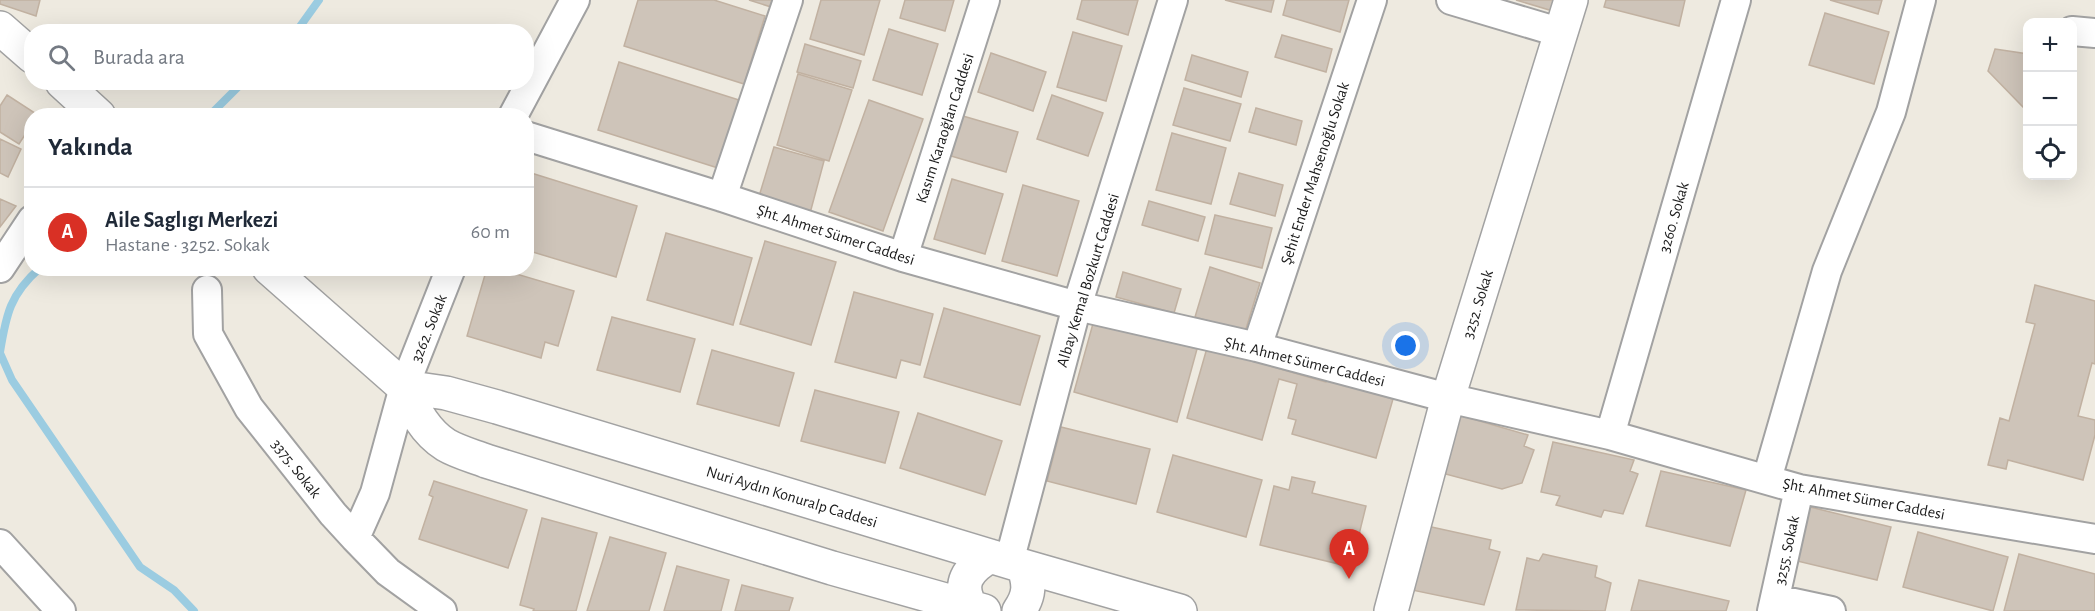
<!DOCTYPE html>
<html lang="tr">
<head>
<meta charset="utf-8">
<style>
  body { margin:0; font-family:"Alegreya Sans",sans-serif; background:#f6f6f7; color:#1f2937 }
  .controls { position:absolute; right:18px; top:18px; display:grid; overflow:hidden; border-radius:12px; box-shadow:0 6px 24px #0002 }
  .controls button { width:54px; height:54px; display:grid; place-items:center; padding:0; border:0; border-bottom:2px solid #e0e1e3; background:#fff; color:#1f2937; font:30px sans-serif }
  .you { position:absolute; left:1406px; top:346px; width:21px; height:21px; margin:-15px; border:4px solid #fff; border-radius:50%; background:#1a73e8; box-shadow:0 0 0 9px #1a73e833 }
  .badge { display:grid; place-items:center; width:39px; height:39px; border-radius:50%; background:#d93025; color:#fff; font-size:20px; font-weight:700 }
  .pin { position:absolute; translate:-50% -50px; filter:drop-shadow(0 2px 3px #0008) }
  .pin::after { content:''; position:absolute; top:32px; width:21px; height:18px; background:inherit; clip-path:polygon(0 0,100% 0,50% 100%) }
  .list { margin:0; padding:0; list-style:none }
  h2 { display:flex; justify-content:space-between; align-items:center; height:78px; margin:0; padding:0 24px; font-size:26px }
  h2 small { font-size:20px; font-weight:400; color:#747a83 }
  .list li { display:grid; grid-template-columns:39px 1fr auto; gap:18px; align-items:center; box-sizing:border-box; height:90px; padding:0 24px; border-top:2px solid #e0e1e3 }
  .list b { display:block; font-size:22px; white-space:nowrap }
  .list p { margin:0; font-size:20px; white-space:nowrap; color:#747a83 }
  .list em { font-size:20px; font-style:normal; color:#747a83 }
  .icon { flex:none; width:33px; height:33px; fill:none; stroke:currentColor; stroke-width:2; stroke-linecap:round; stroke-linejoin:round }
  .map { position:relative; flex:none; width:2095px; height:611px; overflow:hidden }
  .search { position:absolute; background:#fff; box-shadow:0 6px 24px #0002; left:24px; top:24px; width:510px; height:66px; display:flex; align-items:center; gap:15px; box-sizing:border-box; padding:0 21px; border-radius:24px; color:#747a83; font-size:22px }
  .panel { position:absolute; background:#fff; box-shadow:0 6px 24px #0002; left:24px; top:108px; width:510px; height:168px; border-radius:24px }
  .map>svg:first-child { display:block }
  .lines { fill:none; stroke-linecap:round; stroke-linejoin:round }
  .stream { stroke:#9bcce1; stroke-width:8 }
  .building { fill:#cec4b9; stroke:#c1b1a1; stroke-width:1.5 }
  .minor-casing { stroke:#a2a2a2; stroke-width:32 }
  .tertiary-casing { stroke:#a2a2a2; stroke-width:36 }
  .minor { stroke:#fff; stroke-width:28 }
  .tertiary { stroke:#fff; stroke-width:33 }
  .labels { text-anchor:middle; stroke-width:5; stroke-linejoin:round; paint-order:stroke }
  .street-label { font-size:16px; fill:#1b1b1b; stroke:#fff }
</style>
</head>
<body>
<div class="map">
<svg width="2095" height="611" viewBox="0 0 2095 611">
  <rect width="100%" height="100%" fill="#eeeae0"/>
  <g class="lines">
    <path class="stream" d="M 296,32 L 319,0
      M 209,116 L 243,82
      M 0,352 C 6,315 10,294 40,268
      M 0,353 L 12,380 L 140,567 L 174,590 L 194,611"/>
  </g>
  <path class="building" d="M 0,0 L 40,0 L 36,16 L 0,4 Z
    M 638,0 L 714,0 L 765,16 L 744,84 L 624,46 Z
    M 749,0 L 773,0 L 771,7 Z
    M 821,0 L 880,0 L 864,55 L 810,39 Z
    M 905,0 L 954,0 L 945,31 L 900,18 Z
    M 1082,0 L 1138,0 L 1128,35 L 1077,19 Z
    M 1225,0 L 1274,0 L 1271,12 Z
    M 1287,0 L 1349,0 L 1340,32 L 1283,15 Z
    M 1516,0 L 1559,0 L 1556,12 Z
    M 1606,0 L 1685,0 L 1679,26 L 1604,7 Z
    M 1830,0 L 1882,0 L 1878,14 Z
    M 1825,13 L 1889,32 L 1874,84 L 1809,65 Z
    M 889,29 L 938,44 L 922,95 L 873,80 Z
    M 1073,32 L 1122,46 L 1106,101 L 1057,87 Z
    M 1282,35 L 1332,49 L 1326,72 L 1275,57 Z
    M 805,44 L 861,61 L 853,88 L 797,72 Z
    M 1995,49 L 2028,54 L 2028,109 L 2023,107 L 1988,71 Z
    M 991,53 L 1046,72 L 1033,111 L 978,92 Z
    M 1192,55 L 1248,72 L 1241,97 L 1185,80 Z
    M 619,62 L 739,100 L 718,168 L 598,130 Z
    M 798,74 L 852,90 L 829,161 L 777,145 Z
    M 1184,88 L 1241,104 L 1230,141 L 1173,125 Z
    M 7,95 L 38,115 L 32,116 L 32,124 L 19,144 L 0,132 L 0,106 Z
    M 1052,95 L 1103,113 L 1088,156 L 1037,139 Z
    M 869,100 L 923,119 L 883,231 L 829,212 Z
    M 1256,108 L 1302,121 L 1296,145 L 1249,132 Z
    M 963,116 L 1018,132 L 1006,172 L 951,156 Z
    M 1172,133 L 1226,148 L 1211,204 L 1156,190 Z
    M 0,139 L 21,149 L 8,177 L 0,173 Z
    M 774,147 L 824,161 L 809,217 L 757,203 Z
    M 528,172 L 637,206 L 616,277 L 526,250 Z
    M 1239,173 L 1283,185 L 1275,216 L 1230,204 Z
    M 952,179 L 1003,194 L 985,254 L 934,239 Z
    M 1023,185 L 1079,201 L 1057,276 L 1002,261 Z
    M 0,199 L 16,206 L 0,227 Z
    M 1149,201 L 1205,217 L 1198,241 L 1142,225 Z
    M 1215,215 L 1272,228 L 1262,268 L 1205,254 Z
    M 666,233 L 752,258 L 733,325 L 647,300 Z
    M 765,241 L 836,262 L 811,345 L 740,324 Z
    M 1210,267 L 1260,283 L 1245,332 L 1195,317 Z
    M 487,268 L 496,268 L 574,291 L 558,346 L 545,342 L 541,358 L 467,336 Z
    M 1123,272 L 1181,289 L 1174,313 L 1116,297 Z
    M 2035,285 L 2095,301 L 2095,364 L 2092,363 L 2078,416 L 2095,420 L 2095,435 L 2083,480 L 2008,460 L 2006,469 L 1988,465 L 2000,418 L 2009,421 L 2035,324 L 2026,322 Z
    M 854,292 L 933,314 L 920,365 L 901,360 L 896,378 L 835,362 Z
    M 944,308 L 1040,336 L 1020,405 L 924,377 Z
    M 612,317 L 695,339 L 680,392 L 597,370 Z
    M 1094,320 L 1197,349 L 1177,422 L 1074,392 Z
    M 1207,348 L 1326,382 L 1327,380 L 1393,399 L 1376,458 L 1292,434 L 1296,420 L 1288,418 L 1297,384 L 1279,379 L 1262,440 L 1187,418 Z
    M 712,350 L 794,373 L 779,426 L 697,404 Z
    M 815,390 L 899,412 L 885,463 L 801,441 Z
    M 918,413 L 1002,441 L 985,495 L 900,468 Z
    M 1452,413 L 1528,435 L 1524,446 L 1534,450 L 1522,483 L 1502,489 L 1438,472 Z
    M 1061,427 L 1150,449 L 1136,504 L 1047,481 Z
    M 1553,442 L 1634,460 L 1630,471 L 1638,474 L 1623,514 L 1604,510 L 1601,517 L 1556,505 L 1560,496 L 1541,492 Z
    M 1173,455 L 1262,480 L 1246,537 L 1157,512 Z
    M 1661,471 L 1746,490 L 1730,546 L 1646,526 Z
    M 1292,477 L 1315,482 L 1312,493 L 1366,506 L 1351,567 L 1260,545 L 1274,486 L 1289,490 Z
    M 434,481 L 527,510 L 508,568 L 419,539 L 433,497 L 429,495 Z
    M 1806,506 L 1891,527 L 1877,580 L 1793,560 Z
    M 542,518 L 597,533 L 576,611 L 533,611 L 534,609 L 520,605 Z
    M 1427,526 L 1491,540 L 1489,549 L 1500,552 L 1484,605 L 1412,590 Z
    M 1918,532 L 2008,557 L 1993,611 L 1903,587 Z
    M 610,537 L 666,553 L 649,611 L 587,611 Z
    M 1543,554 L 1597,566 L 1595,577 L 1611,583 L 1605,611 L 1516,610 L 1527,558 L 1539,561 Z
    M 2019,554 L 2095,574 L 2095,611 L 2004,611 Z
    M 677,566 L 729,580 L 721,611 L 664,611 Z
    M 1639,580 L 1729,601 L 1726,611 L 1631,611 Z
    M 742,585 L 793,598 L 789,611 L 735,611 Z"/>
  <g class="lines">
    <g class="minor-casing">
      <path id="minor" d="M 1451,0 L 1562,33
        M 2072,31 L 2095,33
        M 513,116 L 575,0
        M 526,136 L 722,197 L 903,257 L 1077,306 L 1257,347 L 1448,398 L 1610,435 L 1799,489 L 2095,539
        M 722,197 L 788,0
        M 903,257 L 985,0
        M 0,268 L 32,220
        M 207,290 L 208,334 L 249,408 L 333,514 L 355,538 L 388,572 L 442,611
        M 1257,347 L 1372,0
        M 1610,435 L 1736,0
        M 1767,479 L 1827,271 L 1891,112 L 1921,0
        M 355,538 L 375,493 L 404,387 L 451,268
        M 0,544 L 61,611
        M 1009,562 L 1077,306 L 1173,0
        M 1775,599 L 1831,611
        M 1772,611 L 1799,489"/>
    </g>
    <g class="tertiary-casing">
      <path id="tertiary" d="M 0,28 L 32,56
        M 62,82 L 99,116
        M 269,268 L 404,387 C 413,409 425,432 446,445 C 458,452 473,456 486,461 L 832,568 L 984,611
        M 404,387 L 446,393 L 497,407 L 1023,566 L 1180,611
        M 972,608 C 956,584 968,569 990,556
        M 1019,611 C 1030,595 1030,584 1023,566
        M 1391,611 L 1448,398 L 1571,0"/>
    </g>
    <use href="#minor" class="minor"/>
    <use href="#tertiary" class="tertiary"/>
  </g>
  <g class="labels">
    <g class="street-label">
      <text transform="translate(944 128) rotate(-72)" y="6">Kasım Karaoğlan Caddesi</text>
      <text transform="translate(1314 173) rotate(-72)" y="6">Şehit Ender Mahsenoğlu Sokak</text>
      <text transform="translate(1673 217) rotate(-74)" y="6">3260. Sokak</text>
      <text transform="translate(836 234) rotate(18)" y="6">Şht. Ahmet Sümer Caddesi</text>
      <text transform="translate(1087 280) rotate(-73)" y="6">Albay Kemal Bozkurt Caddesi</text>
      <text transform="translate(1477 304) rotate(-73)" y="6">3252. Sokak</text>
      <text transform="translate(428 328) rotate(-68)" y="6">3262. Sokak</text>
      <text transform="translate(1305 361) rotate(14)" y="6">Şht. Ahmet Sümer Caddesi</text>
      <text transform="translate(297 468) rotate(52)" y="6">3375. Sokak</text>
      <text transform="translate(792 496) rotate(17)" y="6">Nuri Aydın Konuralp Caddesi</text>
      <text transform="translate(1864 498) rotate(11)" y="6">Şht. Ahmet Sümer Caddesi</text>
      <text transform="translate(1786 550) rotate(-78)" y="6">3255. Sokak</text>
    </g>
  </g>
</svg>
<div class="controls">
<button>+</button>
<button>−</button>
<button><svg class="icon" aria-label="locate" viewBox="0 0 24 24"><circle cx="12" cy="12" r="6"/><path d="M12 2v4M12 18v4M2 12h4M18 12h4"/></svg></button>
</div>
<div class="you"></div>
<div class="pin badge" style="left:1349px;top:579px">A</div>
<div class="search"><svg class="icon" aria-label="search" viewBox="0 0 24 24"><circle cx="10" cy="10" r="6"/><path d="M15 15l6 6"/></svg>Burada ara</div>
<section class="panel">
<h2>Yakında<small></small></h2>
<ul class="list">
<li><span class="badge">A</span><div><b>Aile Saglıgı Merkezi</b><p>Hastane · 3252. Sokak</p></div><em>60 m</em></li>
</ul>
</section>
</div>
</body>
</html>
